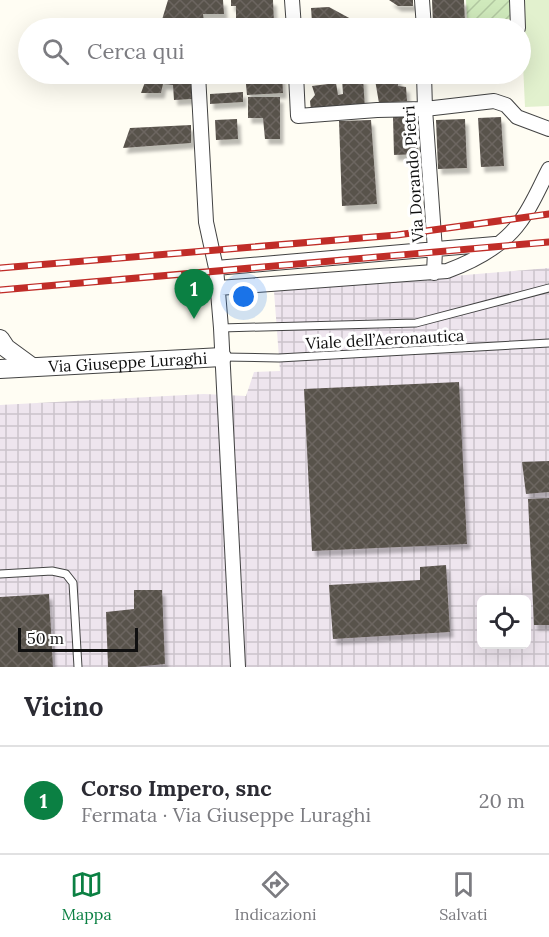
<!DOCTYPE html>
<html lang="it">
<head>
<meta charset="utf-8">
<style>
  body { margin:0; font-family:Lora,serif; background:#f7f7f7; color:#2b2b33 }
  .controls { position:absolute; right:18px; bottom:18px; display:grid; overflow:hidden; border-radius:9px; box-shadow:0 6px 24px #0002 }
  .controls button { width:54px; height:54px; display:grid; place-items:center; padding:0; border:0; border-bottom:2px solid #e1e1e2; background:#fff; color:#2b2b33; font:30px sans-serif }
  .scale { position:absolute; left:18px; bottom:15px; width:120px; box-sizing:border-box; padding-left:6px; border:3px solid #101010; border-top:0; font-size:16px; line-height:21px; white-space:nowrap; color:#101010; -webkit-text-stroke:4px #fff; paint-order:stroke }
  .you { position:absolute; left:244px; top:297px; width:21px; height:21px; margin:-15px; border:4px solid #fff; border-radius:50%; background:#1a73e8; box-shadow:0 0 0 9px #1a73e833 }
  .badge { display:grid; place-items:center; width:39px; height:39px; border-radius:50%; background:#0b8043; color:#fff; font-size:20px; font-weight:700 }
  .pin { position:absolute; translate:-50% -50px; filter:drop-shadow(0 2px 3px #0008) }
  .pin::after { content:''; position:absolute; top:32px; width:21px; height:18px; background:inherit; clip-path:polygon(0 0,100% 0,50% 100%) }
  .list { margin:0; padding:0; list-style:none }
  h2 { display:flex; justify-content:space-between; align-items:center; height:78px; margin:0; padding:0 24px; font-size:26px }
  h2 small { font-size:20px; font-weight:400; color:#7c7c81 }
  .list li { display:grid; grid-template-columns:39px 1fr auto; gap:18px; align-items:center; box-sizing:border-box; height:108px; padding:0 24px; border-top:2px solid #e1e1e2 }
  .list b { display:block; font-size:22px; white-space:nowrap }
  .list p { margin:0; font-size:20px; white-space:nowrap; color:#7c7c81 }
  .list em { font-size:20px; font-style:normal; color:#7c7c81 }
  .icon { flex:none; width:33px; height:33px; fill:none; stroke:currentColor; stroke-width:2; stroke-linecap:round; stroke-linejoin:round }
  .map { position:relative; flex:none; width:549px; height:667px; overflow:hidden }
  .search { position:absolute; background:#fff; box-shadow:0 6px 24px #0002; left:18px; right:18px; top:18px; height:66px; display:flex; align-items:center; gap:15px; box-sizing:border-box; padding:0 21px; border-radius:33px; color:#7c7c81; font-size:22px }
  .sheet { height:186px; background:#fff }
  nav { display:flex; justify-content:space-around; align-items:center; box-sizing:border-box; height:84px; border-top:2px solid #e1e1e2; background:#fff; font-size:16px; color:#7c7c81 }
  nav a { display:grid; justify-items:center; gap:3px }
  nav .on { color:#0b8043 }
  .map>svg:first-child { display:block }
  .industrial { fill:url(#industrial-grid); fill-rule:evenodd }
  .garden { fill:url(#garden-furrows) }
  .pitch { fill:#e2f1ce }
  .building { fill:url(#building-cross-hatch); filter:url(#shadow) }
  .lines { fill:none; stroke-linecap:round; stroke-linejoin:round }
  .service-casing { stroke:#434343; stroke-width:9 }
  .minor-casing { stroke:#434343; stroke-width:16 }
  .tertiary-casing { stroke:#434343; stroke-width:20 }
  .service { stroke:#fff; stroke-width:7 }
  .minor { stroke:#fff; stroke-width:14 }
  .tertiary { stroke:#fff; stroke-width:18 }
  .rail-casing { stroke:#c02d28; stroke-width:7 }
  .rail { stroke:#fff; stroke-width:4.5; stroke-dasharray:14; stroke-linecap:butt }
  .labels { text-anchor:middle; stroke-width:6; stroke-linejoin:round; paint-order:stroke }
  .street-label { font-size:16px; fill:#101010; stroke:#fff }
</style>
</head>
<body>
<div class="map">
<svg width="549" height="667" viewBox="0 0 549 667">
  <defs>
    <pattern id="industrial-grid" width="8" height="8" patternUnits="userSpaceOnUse" patternTransform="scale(1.5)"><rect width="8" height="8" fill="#eee5ee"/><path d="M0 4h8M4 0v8" fill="none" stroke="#cbc3cb"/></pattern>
    <pattern id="garden-furrows" width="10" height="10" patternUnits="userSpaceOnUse" patternTransform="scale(1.5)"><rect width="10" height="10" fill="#d0eabc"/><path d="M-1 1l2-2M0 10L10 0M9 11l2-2" fill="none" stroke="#b2c8a1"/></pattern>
    <pattern id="building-cross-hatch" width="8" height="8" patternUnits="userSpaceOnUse" patternTransform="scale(1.5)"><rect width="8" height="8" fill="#59524c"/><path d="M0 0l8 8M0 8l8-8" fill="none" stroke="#6c6661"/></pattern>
    <filter id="shadow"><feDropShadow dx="3.5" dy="5.5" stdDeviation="1.5" flood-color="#0004"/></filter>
  </defs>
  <rect width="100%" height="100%" fill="#fffdf3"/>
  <path class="industrial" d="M 549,268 L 549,667 L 0,667 L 0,405 L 204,394 L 246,396 L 254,372 L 280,371 L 274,291 ZM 482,600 L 526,600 L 526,644 L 482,644 Z"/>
  <path class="garden" d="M 466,0 L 511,0 L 512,19 L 467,20 Z"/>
  <path class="pitch" d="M 520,0 L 549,0 L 549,106 L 525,107 Z"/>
  <path class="building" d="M 168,0 L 223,0 L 224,14 L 203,14 L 204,21 L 190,21 L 187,28 L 176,28 L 161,23 Z
    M 231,0 L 273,0 L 274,23 L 236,25 L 236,6 L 231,6 Z
    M 389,0 L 413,0 L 413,6 L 398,6 Z
    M 432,0 L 464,0 L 465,24 L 433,25 Z
    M 329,7 L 351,19 L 352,28 L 319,28 L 312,22 L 311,8 Z
    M 148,74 L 191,74 L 192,99 L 174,100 L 173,85 L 163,84 L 161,93 L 141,93 Z
    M 245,74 L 282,74 L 283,93 L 247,95 Z
    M 374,74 L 398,74 L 398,86 L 406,87 L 407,101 L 379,103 Z
    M 342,78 L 363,78 L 365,108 L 311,111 L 310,101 L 315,95 L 312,86 L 336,83 L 338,95 L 343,94 Z
    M 243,92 L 243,102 L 210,104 L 210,94 Z
    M 248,97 L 280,97 L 280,139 L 265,139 L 263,118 L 248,118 Z
    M 393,117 L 416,117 L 418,154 L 394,155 Z
    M 501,117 L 504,166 L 481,167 L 478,118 Z
    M 237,119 L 238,139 L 216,140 L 215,120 Z
    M 465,119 L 467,168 L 438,169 L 436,120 Z
    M 371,120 L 377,204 L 342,206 L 339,121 Z
    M 191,125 L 191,143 L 123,148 L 130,128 Z
    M 459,382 L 467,544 L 312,551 L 304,389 Z
    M 549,461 L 549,492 L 526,494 L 522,462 Z
    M 549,498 L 549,625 L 534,625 L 528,499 Z
    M 446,565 L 450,632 L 333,639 L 329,585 L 420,580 L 420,567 Z
    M 134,590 L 162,590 L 165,664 L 135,667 L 108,667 L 106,612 L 134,609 Z
    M 49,594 L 53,667 L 0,667 L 0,597 Z"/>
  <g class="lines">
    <g class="service-casing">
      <path id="service" d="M 221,328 L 416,323 L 549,288
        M 222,357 L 279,358 L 549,343
        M 0,574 L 52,571 L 66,574 L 73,583 L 78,667"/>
    </g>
    <g class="minor-casing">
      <path id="minor" d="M 292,0 L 294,28
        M 422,0 L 424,28
        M 517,0 L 518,28
        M 198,74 L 206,222 L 216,268 L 221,328 L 238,667
        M 296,74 L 298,116 L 377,110 L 425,109 L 494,101 L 506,105 L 517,117 L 549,129
        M 424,74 L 425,109 L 435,250 L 434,273
        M 216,268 L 495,244
        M 218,288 L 447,271 C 474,261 503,246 520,222 C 532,206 540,186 549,169"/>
    </g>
    <g class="tertiary-casing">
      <g id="tertiary">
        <path d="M 0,339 L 6,348 L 32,367"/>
        <path id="s1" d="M 0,369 L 222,357"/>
      </g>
    </g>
    <use href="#service" class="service"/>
    <use href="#minor" class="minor"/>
    <use href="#tertiary" class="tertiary"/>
    <g class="rail-casing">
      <path id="rail" d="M 0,268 L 397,235 L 549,214
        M 0,290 L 549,242"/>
    </g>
    <use href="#rail" class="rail"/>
  </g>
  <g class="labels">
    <g class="street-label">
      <text transform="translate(413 174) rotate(-94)" y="6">Via Dorando Pietri</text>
      <text transform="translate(385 339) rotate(-3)" y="6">Viale dell’Aeronautica</text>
      <text dy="6" stroke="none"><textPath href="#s1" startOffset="128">Via Giuseppe Luraghi</textPath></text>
    </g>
  </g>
</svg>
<div class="controls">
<button><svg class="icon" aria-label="locate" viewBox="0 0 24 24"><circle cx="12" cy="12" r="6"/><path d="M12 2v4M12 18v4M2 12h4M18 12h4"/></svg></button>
</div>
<div class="scale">50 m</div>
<div class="you"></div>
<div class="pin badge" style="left:194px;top:319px">1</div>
<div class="search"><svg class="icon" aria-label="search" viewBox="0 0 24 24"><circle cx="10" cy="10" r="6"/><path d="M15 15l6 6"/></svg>Cerca qui</div>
</div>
<section class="sheet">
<h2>Vicino<small></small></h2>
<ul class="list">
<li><span class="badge">1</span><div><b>Corso Impero, snc</b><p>Fermata · Via Giuseppe Luraghi</p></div><em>20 m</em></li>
</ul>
</section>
<nav>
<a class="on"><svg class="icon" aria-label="map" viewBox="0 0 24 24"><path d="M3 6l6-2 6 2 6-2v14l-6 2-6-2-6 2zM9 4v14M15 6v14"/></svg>Mappa</a>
<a><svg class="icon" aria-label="directions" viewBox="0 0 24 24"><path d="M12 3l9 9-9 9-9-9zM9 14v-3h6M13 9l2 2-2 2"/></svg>Indicazioni</a>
<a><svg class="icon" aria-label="saved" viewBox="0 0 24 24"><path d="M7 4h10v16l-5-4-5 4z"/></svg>Salvati</a>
</nav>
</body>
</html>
